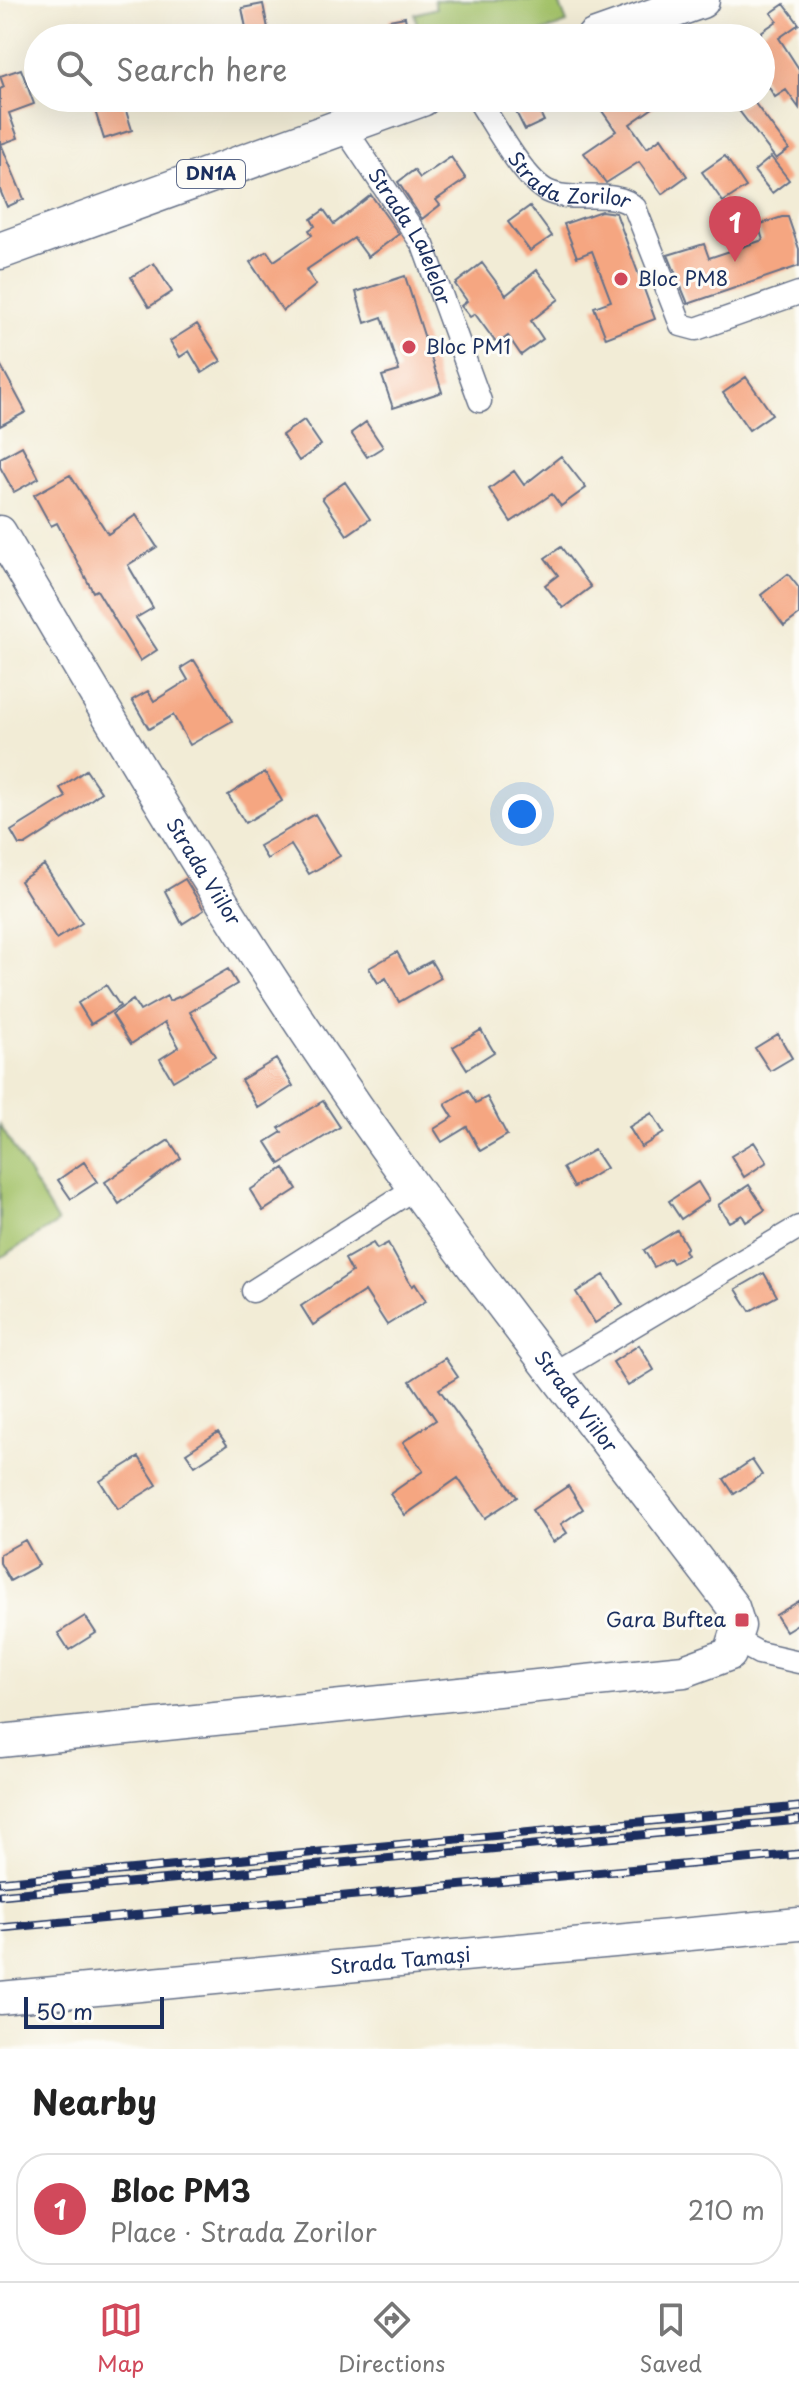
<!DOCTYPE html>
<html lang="en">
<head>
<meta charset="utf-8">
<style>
  body { margin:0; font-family:"Playpen Sans",sans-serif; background:#f6f6f6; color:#222 }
  .scale { position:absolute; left:24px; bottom:20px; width:140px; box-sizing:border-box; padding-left:8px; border:4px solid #1b2f5e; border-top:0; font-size:22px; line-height:28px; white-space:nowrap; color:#1b2f5e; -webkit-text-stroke:6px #fdfcf7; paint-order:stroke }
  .you { position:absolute; left:522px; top:814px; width:28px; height:28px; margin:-20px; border:6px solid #fff; border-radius:50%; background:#1a73e8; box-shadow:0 0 0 12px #1a73e833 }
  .badge { display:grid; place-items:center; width:52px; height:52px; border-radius:50%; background:#d1495b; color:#fff; font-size:26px; font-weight:700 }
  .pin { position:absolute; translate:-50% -66px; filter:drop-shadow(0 2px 4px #0008) }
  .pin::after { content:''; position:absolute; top:42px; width:28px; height:24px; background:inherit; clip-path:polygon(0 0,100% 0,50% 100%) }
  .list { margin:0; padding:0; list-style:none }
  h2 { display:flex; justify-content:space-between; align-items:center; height:104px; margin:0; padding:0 32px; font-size:34px }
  h2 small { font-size:26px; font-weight:400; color:#767676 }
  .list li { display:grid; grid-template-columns:52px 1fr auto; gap:24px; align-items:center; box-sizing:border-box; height:112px; margin:0 16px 16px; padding:0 16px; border:2px solid #e0e0e0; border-radius:32px }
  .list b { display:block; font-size:30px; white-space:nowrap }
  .list p { margin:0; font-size:26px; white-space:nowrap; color:#767676 }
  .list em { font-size:26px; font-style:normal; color:#767676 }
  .icon { flex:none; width:44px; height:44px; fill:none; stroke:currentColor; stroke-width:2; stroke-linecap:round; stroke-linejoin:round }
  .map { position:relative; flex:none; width:799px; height:2049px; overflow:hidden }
  .search { position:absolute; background:#fff; box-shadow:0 8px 32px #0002; left:24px; right:24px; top:24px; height:88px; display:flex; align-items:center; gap:20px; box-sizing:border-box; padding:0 28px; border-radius:44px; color:#767676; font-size:30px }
  .sheet { height:232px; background:#fff }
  nav { display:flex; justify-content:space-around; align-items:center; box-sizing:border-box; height:112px; border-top:2px solid #e0e0e0; background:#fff; font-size:22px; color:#767676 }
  nav a { display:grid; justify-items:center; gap:4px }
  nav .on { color:#d1495b }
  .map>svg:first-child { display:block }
  .green { fill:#a4c36b; stroke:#607964; stroke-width:2 }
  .building { fill:#f5a681 }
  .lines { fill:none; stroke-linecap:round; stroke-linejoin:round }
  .street-casing { stroke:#667188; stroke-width:25 }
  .secondary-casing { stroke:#667188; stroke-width:35 }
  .primary-casing { stroke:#667188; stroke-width:39 }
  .street { stroke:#fff; stroke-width:22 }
  .secondary { stroke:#fff; stroke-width:32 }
  .primary { stroke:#fff; stroke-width:36 }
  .rail-casing { stroke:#1b2f5e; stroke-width:9 }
  .rail { stroke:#fdfcf7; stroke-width:6; stroke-dasharray:18; stroke-linecap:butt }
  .poi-dot { fill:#d1495b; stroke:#fdfcf7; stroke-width:3 }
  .labels { text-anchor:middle; stroke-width:6; stroke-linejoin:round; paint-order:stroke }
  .shield { fill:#fdfcf7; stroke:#5f6c8c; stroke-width:2 }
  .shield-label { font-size:18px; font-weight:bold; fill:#1b2f5e }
  .street-label { font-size:20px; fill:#1b2f5e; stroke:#fdfcf7 }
  .poi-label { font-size:20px; fill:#1b2f5e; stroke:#fdfcf7; text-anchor:start }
</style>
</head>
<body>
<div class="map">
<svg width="799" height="2049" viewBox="0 0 799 2049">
  <rect width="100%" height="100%" fill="#fdfcf7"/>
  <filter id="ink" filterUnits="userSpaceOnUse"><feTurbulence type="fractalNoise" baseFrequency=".0125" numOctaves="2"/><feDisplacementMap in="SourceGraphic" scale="16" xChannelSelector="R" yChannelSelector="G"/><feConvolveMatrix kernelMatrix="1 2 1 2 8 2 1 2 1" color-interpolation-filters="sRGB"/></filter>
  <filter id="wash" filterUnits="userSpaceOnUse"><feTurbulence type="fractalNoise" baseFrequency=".006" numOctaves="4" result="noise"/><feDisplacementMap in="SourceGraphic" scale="32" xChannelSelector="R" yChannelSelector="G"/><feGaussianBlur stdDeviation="1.8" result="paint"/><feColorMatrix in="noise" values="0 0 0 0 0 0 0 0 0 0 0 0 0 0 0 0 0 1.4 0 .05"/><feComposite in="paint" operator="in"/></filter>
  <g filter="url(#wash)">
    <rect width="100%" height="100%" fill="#f2ecd6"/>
    <path class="green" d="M 434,0 L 558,0 L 567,23 L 525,38 L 419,38 L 415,14 L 436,8 Z
      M 0,1125 L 58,1223 L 0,1258 Z"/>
    <g id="blocks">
      <path class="building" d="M 263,4 L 270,38 L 248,38 L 242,8 Z
        M 784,4 L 799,24 L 779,38 L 799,69 L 799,108 L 786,90 L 775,97 L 761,75 L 761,32 L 777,21 L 771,13 Z
        M 405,17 L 409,38 L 392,38 L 389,20 Z
        M 21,69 L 34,104 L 9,113 L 18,138 L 1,144 L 24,199 L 7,207 L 0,190 L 0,89 L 4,87 L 0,76 Z
        M 91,98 L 122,98 L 132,130 L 104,139 Z
        M 533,98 L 544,121 L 525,130 L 513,106 Z
        M 593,98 L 667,98 L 630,124 L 647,148 L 661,138 L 687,176 L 662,194 L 639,162 L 606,183 L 584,153 L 616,131 Z
        M 751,98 L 789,149 L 776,159 L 737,108 Z
        M 725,156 L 746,187 L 723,202 L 702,172 Z
        M 451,157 L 466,179 L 436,200 L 440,205 L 422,219 L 398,182 L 414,170 L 420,178 Z
        M 771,157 L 789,180 L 772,193 L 754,171 Z
        M 371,195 L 399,234 L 368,257 L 354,238 L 306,270 L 316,285 L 283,311 L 250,262 L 267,251 L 274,261 L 312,235 L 309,230 L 315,226 L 311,219 L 324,210 L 334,224 Z
        M 530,206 L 552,236 L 530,251 L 508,222 Z
        M 601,211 L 616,213 L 655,319 L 606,338 L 594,307 L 611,301 L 592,251 L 577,257 L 564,224 Z
        M 782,217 L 788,217 L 799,249 L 799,266 L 688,304 L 668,255 L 704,244 L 709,258 L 763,240 L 758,225 Z
        M 154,263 L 172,292 L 149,307 L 131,277 Z
        M 482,263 L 506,295 L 537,270 L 559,299 L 531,321 L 543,339 L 521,355 L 508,336 L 497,344 L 475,314 L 470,317 L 461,306 L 467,301 L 455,284 Z
        M 405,276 L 442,392 L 393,408 L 382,376 L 399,371 L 382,317 L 365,323 L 356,292 Z
        M 197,324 L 221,361 L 202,373 L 189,351 L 180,357 L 170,341 Z
        M 0,364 L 26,412 L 0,426 Z
        M 746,377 L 772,414 L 749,430 L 723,393 Z
        M 304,420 L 321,445 L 299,461 L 282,435 Z
        M 366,422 L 383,447 L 367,457 L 351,433 Z
        M 22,446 L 39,478 L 14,492 L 0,467 L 0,458 Z
        M 561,456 L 586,488 L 561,506 L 552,494 L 511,522 L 489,489 L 514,471 L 524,485 Z
        M 70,475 L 108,534 L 136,515 L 157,547 L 128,565 L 153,608 L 136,618 L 157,650 L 140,661 L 97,590 L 93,592 L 57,523 L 51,526 L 34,495 Z
        M 345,482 L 370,519 L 347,535 L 322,498 Z
        M 561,547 L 591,587 L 563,608 L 545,585 L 558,575 L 545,558 Z
        M 788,574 L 799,588 L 799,615 L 784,626 L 761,595 Z
        M 194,660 L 232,721 L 190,745 L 173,715 L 149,729 L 132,700 L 148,691 L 154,701 L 188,680 L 181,668 Z
        M 86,770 L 101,792 L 67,818 L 25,845 L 19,845 L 11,831 L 66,797 L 60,788 Z
        M 265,772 L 282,801 L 245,823 L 228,795 Z
        M 315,814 L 340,856 L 309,874 L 291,845 L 267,859 L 259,846 Z
        M 44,865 L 82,923 L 56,939 L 20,881 Z
        M 185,879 L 204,910 L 182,924 L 165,891 Z
        M 397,952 L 409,973 L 431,961 L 441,978 L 399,1002 L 386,978 L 378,983 L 369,968 Z
        M 228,969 L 237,984 L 190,1012 L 215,1056 L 173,1081 L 160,1059 L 179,1047 L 165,1022 L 131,1044 L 112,1014 L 133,1000 L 140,1011 L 167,996 L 169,1001 L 181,996 Z
        M 106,985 L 120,1006 L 91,1024 L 78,1003 Z
        M 481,1030 L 494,1052 L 467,1069 L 453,1047 Z
        M 778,1034 L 792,1058 L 770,1071 L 755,1048 Z
        M 276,1059 L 293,1086 L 258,1108 L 241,1080 Z
        M 468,1090 L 476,1103 L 487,1097 L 507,1135 L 480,1151 L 467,1127 L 442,1142 L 434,1129 L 453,1117 L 445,1104 Z
        M 323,1101 L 340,1127 L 280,1164 L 266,1142 L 282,1132 L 279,1128 Z
        M 652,1113 L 664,1133 L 641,1147 L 629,1127 Z
        M 169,1140 L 181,1158 L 119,1204 L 105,1182 Z
        M 754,1142 L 767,1162 L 744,1177 L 731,1156 Z
        M 594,1150 L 606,1168 L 574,1187 L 563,1168 Z
        M 84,1162 L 97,1182 L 71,1199 L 58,1180 Z
        M 284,1168 L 297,1189 L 263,1211 L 250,1190 Z
        M 698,1182 L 709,1200 L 681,1219 L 669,1201 Z
        M 749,1185 L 765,1210 L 746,1222 L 742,1215 L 729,1222 L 718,1205 Z
        M 677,1230 L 687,1247 L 684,1250 L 687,1255 L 673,1263 L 670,1258 L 654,1267 L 644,1250 Z
        M 373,1243 L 377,1249 L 388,1243 L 412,1286 L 415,1284 L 426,1301 L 387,1325 L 365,1291 L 313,1325 L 301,1306 L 352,1272 L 345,1259 Z
        M 764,1273 L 777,1296 L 750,1311 L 736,1289 Z
        M 604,1275 L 623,1305 L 595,1323 L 576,1292 Z
        M 639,1345 L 654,1370 L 628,1386 L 613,1362 Z
        M 445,1358 L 458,1377 L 439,1389 L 517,1497 L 485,1518 L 458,1478 L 405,1515 L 390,1494 L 423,1471 L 403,1442 L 436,1420 L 410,1381 Z
        M 218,1432 L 227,1445 L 195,1466 L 186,1453 Z
        M 139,1457 L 157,1485 L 118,1509 L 100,1481 Z
        M 752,1460 L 762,1475 L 734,1494 L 724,1479 Z
        M 568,1486 L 583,1509 L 561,1524 L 567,1533 L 553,1542 L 532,1510 Z
        M 25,1540 L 39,1565 L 10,1581 L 0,1563 L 0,1554 Z
        M 799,1601 L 799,1623 L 786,1631 L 776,1615 Z
        M 85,1616 L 96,1633 L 69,1650 L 58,1633 Z"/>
    </g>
  </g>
  <g filter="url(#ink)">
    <use href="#blocks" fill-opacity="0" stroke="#667188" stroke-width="2"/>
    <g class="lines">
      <g class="street-casing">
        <g id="street">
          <path id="s1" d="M 477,98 C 493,122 523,179 547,191 C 572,204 616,187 635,208 L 681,325 L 696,329 L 799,293"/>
          <path id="s2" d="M 343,126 L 423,245 L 480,401"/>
          <path d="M 253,1291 L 415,1188"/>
          <path d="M 554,1373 L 799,1227"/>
          <path d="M 737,1641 L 759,1653 L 799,1662"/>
        </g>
      </g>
      <g class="secondary-casing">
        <g id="secondary">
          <path id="s3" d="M 0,532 C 131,756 263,980 416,1190 C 519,1331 628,1468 733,1607 L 739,1626 L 730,1654 L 684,1671 L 0,1741"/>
          <path id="s4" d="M 0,1998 L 799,1924"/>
        </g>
      </g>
      <g class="primary-casing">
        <path id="primary" d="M 594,38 L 701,0
          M 0,251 L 422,98"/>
      </g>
      <use href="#street" class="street"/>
      <use href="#secondary" class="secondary"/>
      <use href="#primary" class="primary"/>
      <g class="rail-casing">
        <path id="rail" d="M 0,1882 L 799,1807
          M 0,1895 L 799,1820
          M 0,1928 L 799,1854"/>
      </g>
      <use href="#rail" class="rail"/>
    </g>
  </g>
  <g class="poi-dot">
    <circle cx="621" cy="279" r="8"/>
    <circle cx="409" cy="347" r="8"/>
    <rect x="734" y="1612" width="16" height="16" rx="4"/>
  </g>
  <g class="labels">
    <rect class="shield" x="177" y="160" width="68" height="28" rx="6"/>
    <g class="shield-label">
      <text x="211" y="180">DN1A</text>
    </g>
    <g class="street-label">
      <text dy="7" stroke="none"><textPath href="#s1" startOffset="134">Strada Zorilor</textPath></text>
      <text dy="7" stroke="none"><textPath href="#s2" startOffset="130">Strada Lalelelor</textPath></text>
      <text dy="7" stroke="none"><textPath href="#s3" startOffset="396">Strada Viilor</textPath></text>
      <text dy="7" stroke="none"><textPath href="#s3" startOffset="1044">Strada Viilor</textPath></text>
      <text dy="7" stroke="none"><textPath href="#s4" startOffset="402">Strada Tamași</textPath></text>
    </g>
    <g class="poi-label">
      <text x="637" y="286">Bloc PM8</text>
      <text x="425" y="354">Bloc PM1</text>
      <text x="726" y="1627" text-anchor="end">Gara Buftea</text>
    </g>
  </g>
</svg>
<div class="scale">50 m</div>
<div class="you"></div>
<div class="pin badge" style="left:735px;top:262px">1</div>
<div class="search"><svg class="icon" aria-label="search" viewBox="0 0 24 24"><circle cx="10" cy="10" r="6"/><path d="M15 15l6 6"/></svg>Search here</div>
</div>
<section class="sheet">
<h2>Nearby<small></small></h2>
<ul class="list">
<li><span class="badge">1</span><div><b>Bloc PM3</b><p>Place · Strada Zorilor</p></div><em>210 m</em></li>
</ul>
</section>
<nav>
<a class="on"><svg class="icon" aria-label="map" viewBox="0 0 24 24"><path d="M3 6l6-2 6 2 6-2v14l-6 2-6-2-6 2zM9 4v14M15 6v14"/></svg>Map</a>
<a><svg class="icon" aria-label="directions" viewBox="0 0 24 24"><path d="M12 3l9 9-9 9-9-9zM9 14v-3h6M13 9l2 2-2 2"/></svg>Directions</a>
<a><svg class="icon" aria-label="saved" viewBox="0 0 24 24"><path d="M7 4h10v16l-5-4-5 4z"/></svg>Saved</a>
</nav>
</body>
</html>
